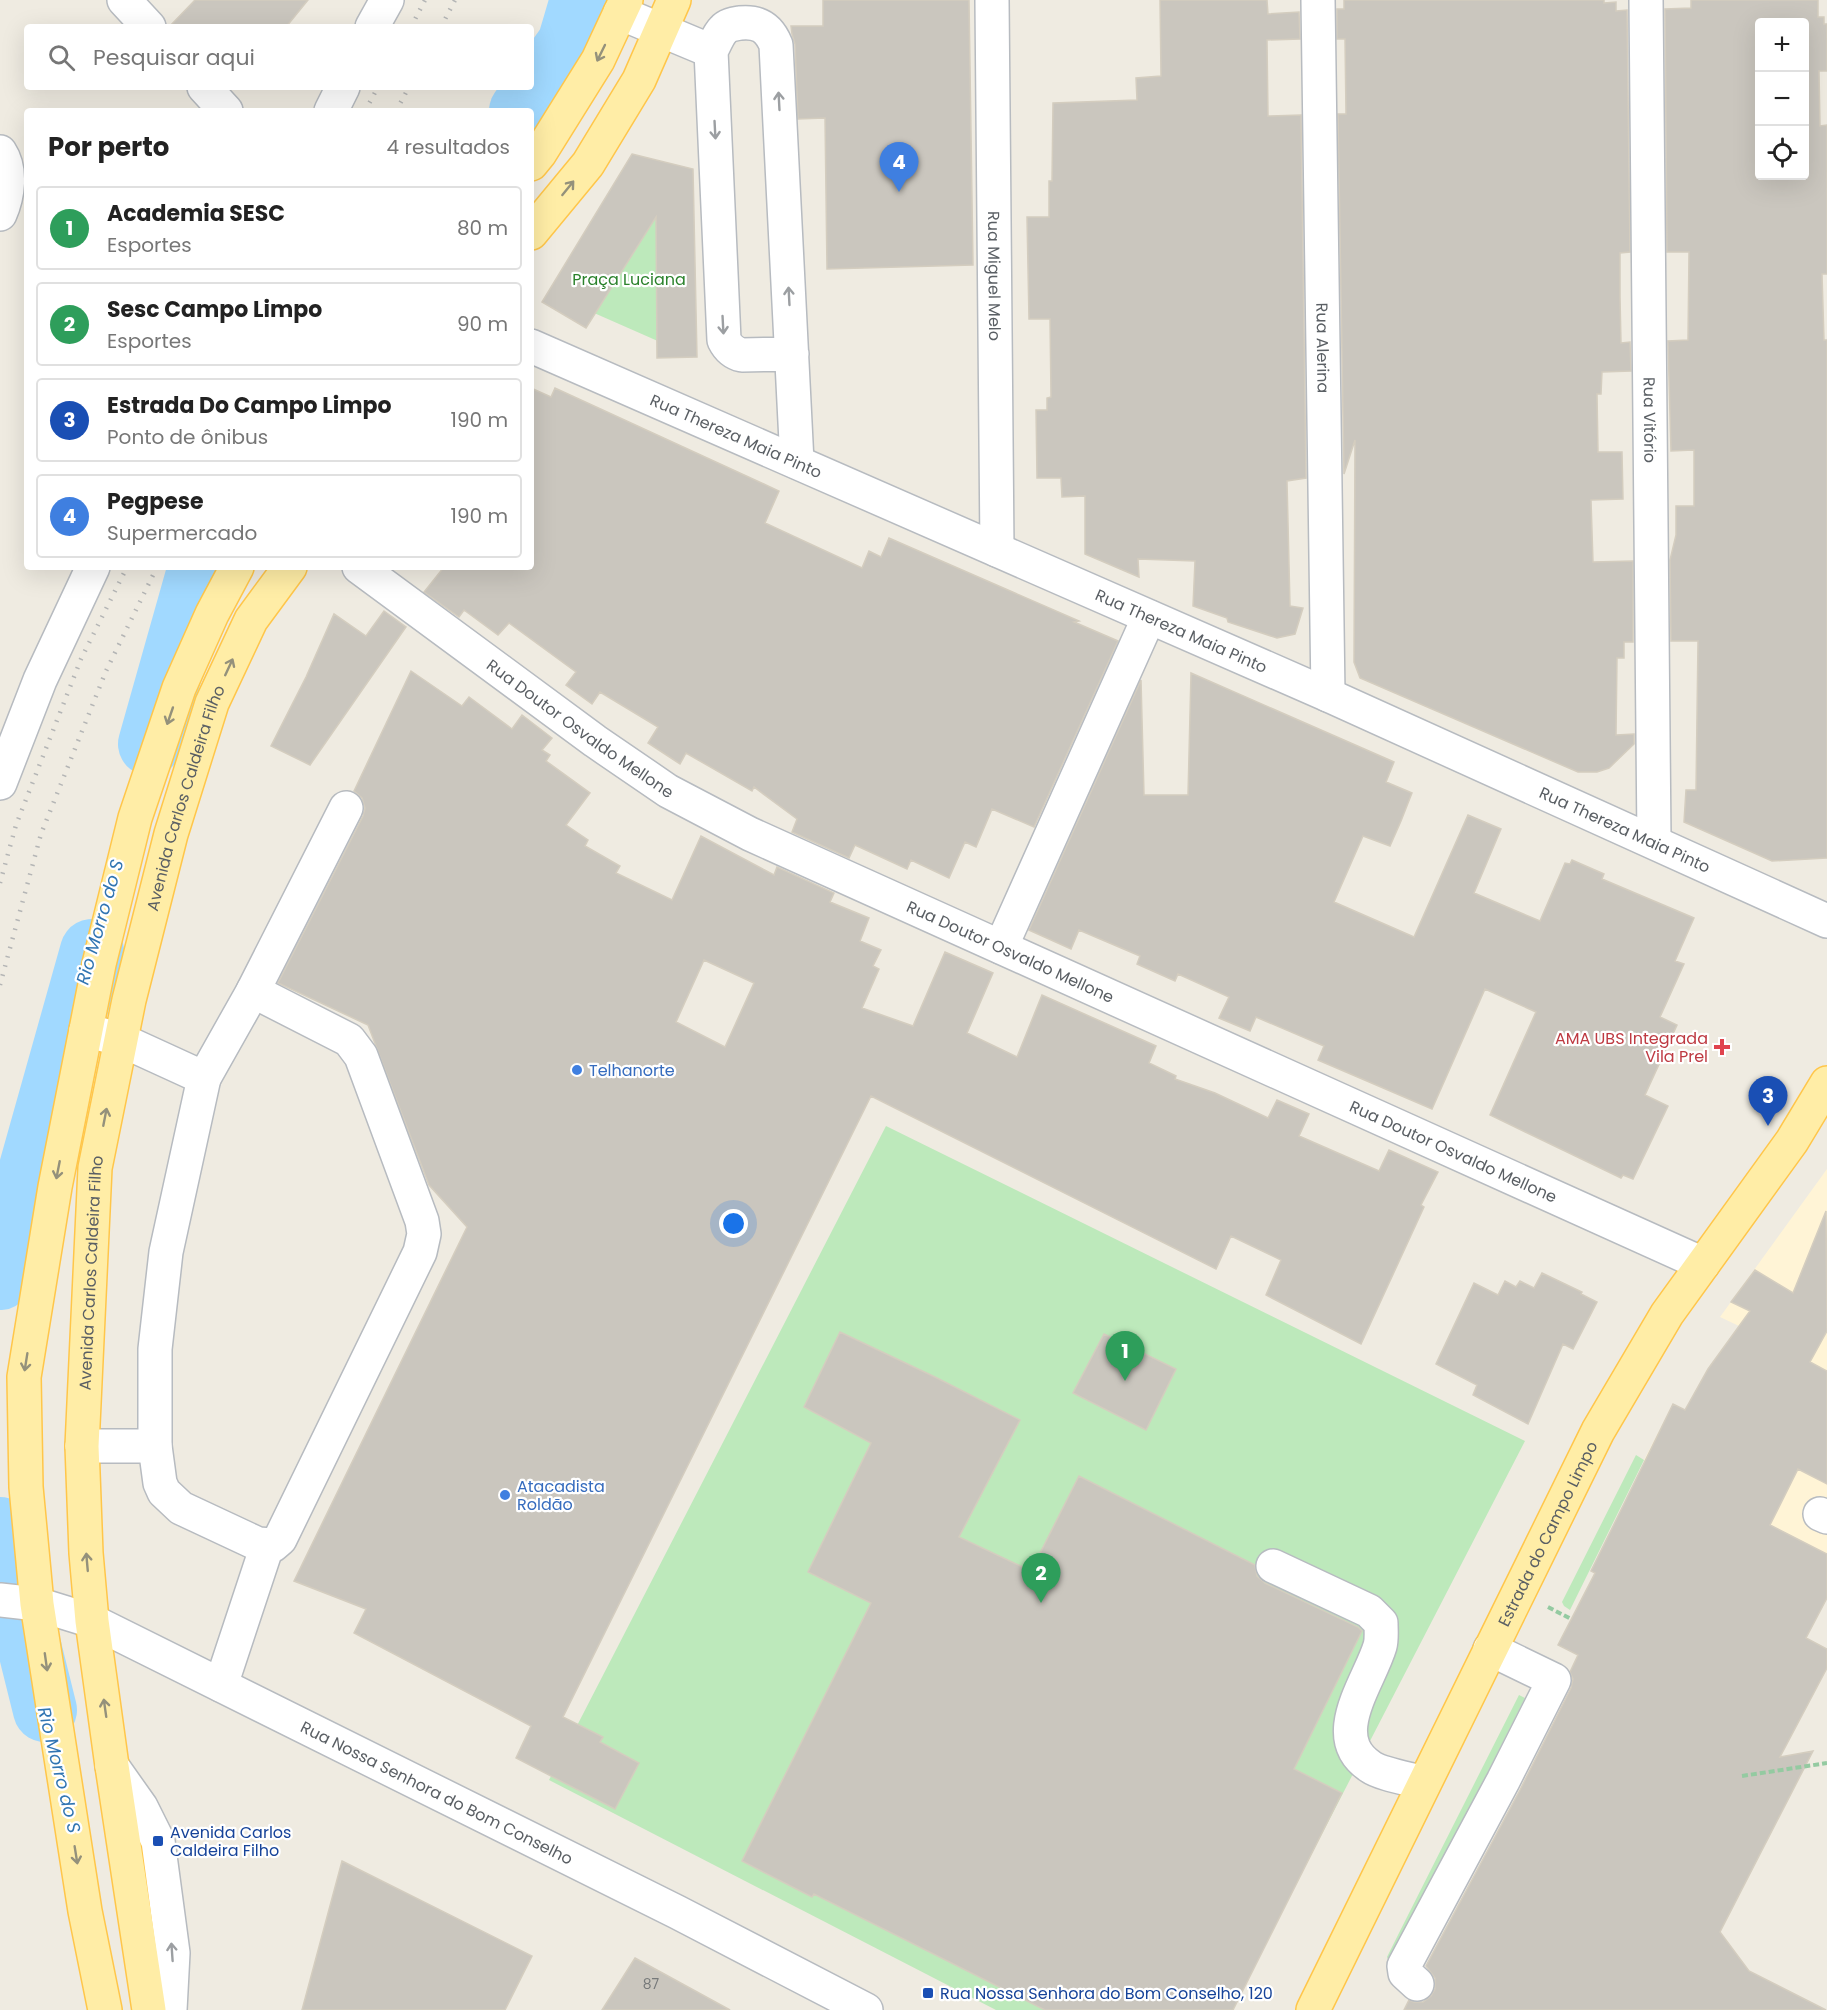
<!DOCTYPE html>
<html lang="pt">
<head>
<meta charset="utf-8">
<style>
  body { margin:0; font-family:Poppins,sans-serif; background:#f2f2f2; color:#222 }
  .controls { position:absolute; right:18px; top:18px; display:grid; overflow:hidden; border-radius:6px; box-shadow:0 6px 24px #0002 }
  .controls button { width:54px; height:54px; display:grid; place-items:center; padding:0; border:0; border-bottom:2px solid #e0e0e0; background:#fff; color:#222; font:30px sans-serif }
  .you { position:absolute; left:734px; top:1224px; width:21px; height:21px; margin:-15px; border:4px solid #fff; border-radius:50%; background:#1a73e8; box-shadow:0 0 0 9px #1a73e833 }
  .badge { display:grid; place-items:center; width:39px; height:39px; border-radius:50%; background:#fb251b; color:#fff; font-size:20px; font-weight:700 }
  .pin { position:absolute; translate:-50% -50px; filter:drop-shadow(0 2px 3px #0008) }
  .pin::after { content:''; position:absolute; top:32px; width:21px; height:18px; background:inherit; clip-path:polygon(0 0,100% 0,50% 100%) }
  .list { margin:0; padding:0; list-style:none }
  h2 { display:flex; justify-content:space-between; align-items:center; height:78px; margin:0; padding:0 24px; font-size:26px }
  h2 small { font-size:20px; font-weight:400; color:#767676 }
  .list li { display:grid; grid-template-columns:39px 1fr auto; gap:18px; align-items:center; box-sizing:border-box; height:84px; margin:0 12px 12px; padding:0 12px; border:2px solid #e0e0e0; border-radius:6px }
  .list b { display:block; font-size:22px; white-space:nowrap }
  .list p { margin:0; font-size:20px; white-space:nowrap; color:#767676 }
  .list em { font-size:20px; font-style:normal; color:#767676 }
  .icon { flex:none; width:33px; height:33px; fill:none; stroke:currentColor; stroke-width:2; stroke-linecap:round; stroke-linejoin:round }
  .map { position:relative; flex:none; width:1827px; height:2010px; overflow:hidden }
  .search { position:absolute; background:#fff; box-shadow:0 6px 24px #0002; left:24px; top:24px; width:510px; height:66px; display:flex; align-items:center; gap:15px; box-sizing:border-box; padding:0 21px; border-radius:6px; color:#767676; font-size:22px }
  .panel { position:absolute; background:#fff; box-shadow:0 6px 24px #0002; left:24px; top:108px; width:510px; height:462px; border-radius:6px }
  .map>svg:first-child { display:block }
  .commercial { fill:#fff4d6 }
  .green { fill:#bde9bb }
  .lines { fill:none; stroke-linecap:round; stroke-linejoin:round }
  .river { stroke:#a1d9ff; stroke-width:64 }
  .building { fill:#cac6be; stroke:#d4cdbf; stroke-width:1.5; fill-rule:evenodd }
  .minor-casing { stroke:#b7bbc0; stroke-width:36 }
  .major-casing { stroke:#ffc64a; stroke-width:36 }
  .path { stroke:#94caa1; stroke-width:4; stroke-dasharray:6 3; stroke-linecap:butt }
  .minor { stroke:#fff; stroke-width:33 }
  .major { stroke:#ffeda6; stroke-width:33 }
  .rail { stroke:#b4b5b5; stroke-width:4.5; stroke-dasharray:1.5 8; stroke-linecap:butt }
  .oneway { stroke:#94917b }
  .oneway2 { stroke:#9c9fa2 }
  .health-dot { fill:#e0444e; stroke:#fff; stroke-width:2 }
  .shop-dot { fill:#3f7fe0; stroke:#fff; stroke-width:2 }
  .transit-dot { fill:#1a4fb4; stroke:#fff; stroke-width:2 }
  .labels { text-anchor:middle; stroke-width:4.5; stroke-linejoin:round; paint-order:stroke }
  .number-label { font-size:14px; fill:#76797a }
  .street-label { font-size:16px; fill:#5a5f64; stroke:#fff }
  .park-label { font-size:16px; fill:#2b822c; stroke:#fff }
  .health-label { font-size:16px; fill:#be3a42; stroke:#fff; text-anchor:end }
  .shop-label { font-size:16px; fill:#366cbe; stroke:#fff; text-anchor:start }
  .transit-label { font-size:16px; fill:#164399; stroke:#fff; text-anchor:start }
  .water-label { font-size:18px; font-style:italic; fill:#3175b2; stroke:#fff }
</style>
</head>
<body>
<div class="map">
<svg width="1827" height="2010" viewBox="0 0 1827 2010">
  <rect width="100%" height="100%" fill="#efebe1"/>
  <path class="commercial" d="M 1827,1169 L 1827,1554 L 1644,1460 L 1673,1404 L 1685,1410 L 1739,1326 L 1720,1317 Z"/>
  <path class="green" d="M 672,186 L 660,342 L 560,298 Z
    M 886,1126 L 1525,1441 L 1231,2010 L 996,2010 L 549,1780 Z
    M 1636,1455 L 1644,1460 L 1570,1610 L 1564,1606 L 1562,1602 Z
    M 1519,1695 L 1525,1698 L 1424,1900 L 1389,1962 L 1387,1957 L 1403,1925 Z"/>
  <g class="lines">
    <path class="river" d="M 521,111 L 569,44 L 582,0
      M 150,744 L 200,567
      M 0,1278 L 92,951
      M 0,1529 L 45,1710"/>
  </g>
  <path class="building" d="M 195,0 L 308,0 L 286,27 L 169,27 Z
    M 823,0 L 969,0 L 973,265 L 827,269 L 825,118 L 798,119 L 795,44 L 792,34 L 791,26 L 823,26 Z
    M 1160,0 L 1267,0 L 1268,14 L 1299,12 L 1300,39 L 1267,40 L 1268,116 L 1301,115 L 1306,478 L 1287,481 L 1290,606 L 1303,608 L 1295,634 L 1277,638 L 1228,622 L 1227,618 L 1193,606 L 1195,561 L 1138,559 L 1139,577 L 1085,554 L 1085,496 L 1062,497 L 1061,478 L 1037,478 L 1036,410 L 1047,410 L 1047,398 L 1051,397 L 1050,319 L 1029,319 L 1027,217 L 1049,217 L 1049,181 L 1052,181 L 1053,103 L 1137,100 L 1136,78 L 1161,76 Z
    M 1344,0 L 1604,0 L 1604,3 L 1616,2 L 1616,11 L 1627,10 L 1630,252 L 1620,253 L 1620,297 L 1621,343 L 1630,342 L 1631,371 L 1602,372 L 1601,394 L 1597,394 L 1598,452 L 1622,452 L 1623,499 L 1591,500 L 1593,562 L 1633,561 L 1633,642 L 1624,642 L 1624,658 L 1617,658 L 1616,735 L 1634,734 L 1634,744 L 1609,768 L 1597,772 L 1578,772 L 1360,678 L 1354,662 L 1355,440 L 1344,474 L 1338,114 L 1346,114 L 1345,39 L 1337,39 L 1337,9 L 1344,9 Z
    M 1691,0 L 1818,0 L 1818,17 L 1824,17 L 1824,24 L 1827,24 L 1827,71 L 1819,71 L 1820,126 L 1827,125 L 1827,274 L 1822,274 L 1824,340 L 1827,340 L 1827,858 L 1772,861 L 1684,822 L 1686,790 L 1696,790 L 1698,641 L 1671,641 L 1670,560 L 1676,535 L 1676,506 L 1694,506 L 1694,450 L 1671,451 L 1668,341 L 1688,340 L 1689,252 L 1667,252 L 1665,9 L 1691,8 ZM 1760,22 L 1804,22 L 1804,176 L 1760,176 Z
    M 632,154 L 693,169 L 697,357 L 657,358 L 656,217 L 586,328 L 542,302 Z
    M 531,388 L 551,397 L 555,388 L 779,491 L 765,523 L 862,568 L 869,551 L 881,557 L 889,538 L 1079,621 L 1074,622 L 1118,641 L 1034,827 L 992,809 L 976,847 L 965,842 L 949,878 L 911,860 L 907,869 L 855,845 L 849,858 L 792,832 L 797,819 L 754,787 L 752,791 L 686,753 L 680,764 L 648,743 L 658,727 L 600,692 L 592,704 L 566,685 L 576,672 L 509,623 L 498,635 L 464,610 L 459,617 L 424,592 L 444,567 L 531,567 Z
    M 384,611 L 406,627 L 310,765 L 271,746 L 306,677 L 334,614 L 366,636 Z
    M 411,671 L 462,706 L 469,697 L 512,729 L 522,715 L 552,738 L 542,750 L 550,755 L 546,761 L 590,793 L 566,825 L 588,840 L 585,846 L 620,866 L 616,873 L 672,900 L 701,836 L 774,875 L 777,867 L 834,893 L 830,902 L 869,918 L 860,941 L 881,950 L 873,966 L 879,969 L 862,1008 L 913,1026 L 945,952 L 993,973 L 967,1033 L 1017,1057 L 1042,995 L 1156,1046 L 1149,1063 L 1176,1076 L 1175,1079 L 1215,1093 L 1268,1118 L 1277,1100 L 1309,1114 L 1299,1136 L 1379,1171 L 1389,1150 L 1438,1172 L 1421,1205 L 1424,1207 L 1361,1344 L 1266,1295 L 1281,1260 L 1231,1236 L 1216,1269 L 871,1096 L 563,1717 L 603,1737 L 600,1742 L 639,1763 L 615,1809 L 516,1758 L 531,1726 L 354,1633 L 366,1609 L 294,1581 L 467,1227 L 429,1185 L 368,1025 L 278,983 L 363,816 L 365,808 L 362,798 L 354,791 ZM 704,960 L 754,983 L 725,1047 L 676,1022 Z
    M 1191,673 L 1394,762 L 1386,782 L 1412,793 L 1401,821 L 1390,846 L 1363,836 L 1334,902 L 1414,937 L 1468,815 L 1501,829 L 1474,893 L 1540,921 L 1565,863 L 1570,864 L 1572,860 L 1604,874 L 1602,879 L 1694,918 L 1675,961 L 1684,964 L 1660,1017 L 1677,1025 L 1645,1095 L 1668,1106 L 1633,1179 L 1623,1175 L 1621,1178 L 1490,1115 L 1536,1012 L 1485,989 L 1432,1109 L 1318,1060 L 1324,1046 L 1256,1017 L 1250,1031 L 1219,1018 L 1229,997 L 1178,974 L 1175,981 L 1137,964 L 1140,956 L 1079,930 L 1071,949 L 1029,930 L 1141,680 L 1144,795 L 1188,795 Z
    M 1826,1211 L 1827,1331 L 1810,1362 L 1827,1371 L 1827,1484 L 1798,1469 L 1770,1525 L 1827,1554 L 1827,1598 L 1806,1638 L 1827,1649 L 1827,1668 L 1780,1757 L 1813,1751 L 1720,1932 L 1749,1971 L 1826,2010 L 1404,2010 L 1409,2000 L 1414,2002 L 1423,2002 L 1431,1996 L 1435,1989 L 1435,1978 L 1426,1966 L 1520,1790 L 1571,1688 L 1573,1679 L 1570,1672 L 1578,1655 L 1558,1645 L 1595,1573 L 1591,1571 L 1673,1404 L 1685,1410 L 1708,1369 L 1750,1311 L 1731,1302 L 1755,1270 L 1793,1293 Z
    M 1542,1273 L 1582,1292 L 1581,1294 L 1597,1302 L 1573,1349 L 1563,1344 L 1528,1424 L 1473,1395 L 1477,1385 L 1436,1364 L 1474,1283 L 1498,1295 L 1505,1281 L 1516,1287 L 1520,1281 L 1534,1288 Z
    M 840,1332 L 935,1377 L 1020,1420 L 959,1537 L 1031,1571 L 1079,1476 L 1255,1565 L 1257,1576 L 1265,1583 L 1358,1627 L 1362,1631 L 1294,1769 L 1342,1793 L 1233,2010 L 1045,2010 L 814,1894 L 812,1897 L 742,1861 L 871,1603 L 808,1572 L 871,1443 L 804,1407 Z
    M 1104,1334 L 1176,1369 L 1146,1430 L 1073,1393 Z
    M 342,1861 L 532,1956 L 505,2010 L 302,2010 Z
    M 635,1958 L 730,2010 L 602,2010 Z"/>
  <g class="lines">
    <g class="minor-casing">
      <g id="minor">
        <path d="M 124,0 L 149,27"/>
        <path id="s1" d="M 992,0 L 997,550"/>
        <path id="s2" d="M 1318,0 L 1328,695"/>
        <path id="s3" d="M 1646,0 L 1654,841"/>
        <path d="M 620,13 L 711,51"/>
        <path d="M 372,27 L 387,0"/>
        <path d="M 204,87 L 226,111"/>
        <path d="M 331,111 L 343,87"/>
        <path d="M 0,152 C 12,170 8,196 0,214"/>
        <path id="s4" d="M 531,346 L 1328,695 L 1827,921"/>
        <path d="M 792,354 L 742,355 C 733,353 728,348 724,340 L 711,51 C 715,44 718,35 723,30 C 727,25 734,24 740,23 C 759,21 769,28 776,45 L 797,462"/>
        <path id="s5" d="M 359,567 L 595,741 L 668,791 L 750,834 L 1703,1264"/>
        <path d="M 0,783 L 40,680 L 93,567"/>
        <path d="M 1001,947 L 1149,617"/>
        <path d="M 86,1030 L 121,1040 L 204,1078 L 166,1252 L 155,1349 L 155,1446 L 160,1483 L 164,1492 L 181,1508 L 258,1544 L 273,1545 L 280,1539 L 420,1252 L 424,1234 L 422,1221 L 361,1056 L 349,1040 L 253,991"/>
        <path d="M 204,1078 L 253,991 L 346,808"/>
        <path d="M 82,1446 L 155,1446"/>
        <path d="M 1820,1514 L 1827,1517"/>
        <path d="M 1273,1566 L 1369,1611 L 1381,1623 C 1381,1631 1382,1639 1380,1646 C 1369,1683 1325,1737 1371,1767 C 1381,1774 1411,1779 1424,1783"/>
        <path id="s6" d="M 0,1600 L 37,1604 L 92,1621 L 677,1912 L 866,2010"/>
        <path d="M 221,1685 L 267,1546"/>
        <path d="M 112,1766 L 141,1807 L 158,1841 L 173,1953 L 170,2010"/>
        <path d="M 1417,1984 L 1405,1973 L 1404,1966 L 1503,1781 L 1554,1680 L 1490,1649"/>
      </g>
    </g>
    <g class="major-casing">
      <g id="major">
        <path d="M 531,164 L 540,153 L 598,60 L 626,0"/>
        <path d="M 531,233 L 588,164 L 639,80 L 674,0"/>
        <path d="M 105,2010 L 85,1911 L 37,1604 L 26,1487 L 24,1377 L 55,1187 L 99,964 L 135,818 L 179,688 L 212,614 L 237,567"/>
        <path id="s7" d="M 149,2010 L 112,1766 L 92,1621 L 86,1553 L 82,1446 L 95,1168 L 129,1000 L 171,834 L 212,703 L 251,620 L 290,567"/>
        <path id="s8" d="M 1313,2010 L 1598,1431 L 1667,1314 L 1792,1141 L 1827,1083"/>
      </g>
    </g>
    <path class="path" d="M 1548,1607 L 1571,1619
      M 1742,1776 L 1827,1763"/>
    <use href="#minor" class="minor"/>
    <use href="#major" class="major"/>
    <path class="rail" d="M 411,27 L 425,0
      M 441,27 L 455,0
      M 365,111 L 378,87
      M 396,111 L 409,87
      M 0,883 L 16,825 L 81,659 L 127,567
      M 0,985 L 41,834 L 106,671 L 157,567"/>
  </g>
  <defs><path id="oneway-shaft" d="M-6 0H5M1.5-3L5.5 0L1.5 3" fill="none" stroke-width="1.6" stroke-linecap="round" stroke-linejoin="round" transform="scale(1.5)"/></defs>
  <g class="oneway">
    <use href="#oneway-shaft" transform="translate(601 53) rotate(116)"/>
    <use href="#oneway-shaft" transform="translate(568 188) rotate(-51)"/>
    <use href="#oneway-shaft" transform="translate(229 667) rotate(-65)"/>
    <use href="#oneway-shaft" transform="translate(170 716) rotate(109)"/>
    <use href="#oneway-shaft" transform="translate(105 1117) rotate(-79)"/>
    <use href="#oneway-shaft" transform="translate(58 1170) rotate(101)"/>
    <use href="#oneway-shaft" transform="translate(26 1362) rotate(99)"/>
    <use href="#oneway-shaft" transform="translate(87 1562) rotate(-95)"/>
    <use href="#oneway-shaft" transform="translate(46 1662) rotate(82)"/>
    <use href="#oneway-shaft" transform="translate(105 1708) rotate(-98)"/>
    <use href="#oneway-shaft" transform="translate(76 1855) rotate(81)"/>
  </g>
  <g class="oneway2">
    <use href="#oneway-shaft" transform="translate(779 101) rotate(-93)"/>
    <use href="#oneway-shaft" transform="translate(715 130) rotate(87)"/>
    <use href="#oneway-shaft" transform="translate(789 296) rotate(-93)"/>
    <use href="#oneway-shaft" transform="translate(723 325) rotate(87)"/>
    <use href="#oneway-shaft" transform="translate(172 1952) rotate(-94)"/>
  </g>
  <path class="health-dot" d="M1719 1038h6v6h6v6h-6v6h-6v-6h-6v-6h6z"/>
  <g class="shop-dot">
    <circle cx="577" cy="1070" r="6"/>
    <circle cx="505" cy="1495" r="6"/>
  </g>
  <g class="transit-dot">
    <rect x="152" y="1835" width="12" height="12" rx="3"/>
    <rect x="922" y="1987" width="12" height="12" rx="3"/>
  </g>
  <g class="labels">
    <g class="number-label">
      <text x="651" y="1989">87</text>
    </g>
    <g class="street-label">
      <text dy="6" stroke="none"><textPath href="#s1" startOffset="276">Rua Miguel Melo</textPath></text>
      <text dy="6" stroke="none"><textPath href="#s2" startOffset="348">Rua Alerina</textPath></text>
      <text dy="6" stroke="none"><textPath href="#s3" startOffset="420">Rua Vitório</textPath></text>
      <text dy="6" stroke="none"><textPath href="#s4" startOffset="224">Rua Thereza Maia Pinto</textPath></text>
      <text dy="6" stroke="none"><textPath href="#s4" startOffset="710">Rua Thereza Maia Pinto</textPath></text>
      <text dy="6" stroke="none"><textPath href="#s5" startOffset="274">Rua Doutor Osvaldo Mellone</textPath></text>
      <text dy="6" stroke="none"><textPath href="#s7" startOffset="1228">Avenida Carlos Caldeira Filho</textPath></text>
      <text dy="6" stroke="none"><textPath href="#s4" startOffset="1196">Rua Thereza Maia Pinto</textPath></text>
      <text dy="6" stroke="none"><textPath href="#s5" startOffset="760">Rua Doutor Osvaldo Mellone</textPath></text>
      <text dy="6" stroke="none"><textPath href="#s5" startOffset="1246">Rua Doutor Osvaldo Mellone</textPath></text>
      <text dy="6" stroke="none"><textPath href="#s7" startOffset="742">Avenida Carlos Caldeira Filho</textPath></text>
      <text dy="6" stroke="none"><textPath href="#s8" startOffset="531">Estrada do Campo Limpo</textPath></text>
      <text dy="6" stroke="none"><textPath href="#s6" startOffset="480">Rua Nossa Senhora do Bom Conselho</textPath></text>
    </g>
    <g class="park-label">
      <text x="629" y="285">Praça Luciana</text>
    </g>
    <g class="health-label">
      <text x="1708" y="1044">AMA UBS Integrada<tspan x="1708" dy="18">Vila Prel</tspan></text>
    </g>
    <g class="shop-label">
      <text x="589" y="1076">Telhanorte</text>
      <text x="517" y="1492">Atacadista<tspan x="517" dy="18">Roldão</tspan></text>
    </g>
    <g class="transit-label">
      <text x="170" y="1838">Avenida Carlos<tspan x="170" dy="18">Caldeira Filho</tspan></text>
      <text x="940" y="1999">Rua Nossa Senhora do Bom Conselho, 120</text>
    </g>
    <g class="water-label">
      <text transform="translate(100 922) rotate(-74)" y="6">Rio Morro do S</text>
      <text transform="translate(59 1770) rotate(76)" y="6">Rio Morro do S</text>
    </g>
  </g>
</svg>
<div class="controls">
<button>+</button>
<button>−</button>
<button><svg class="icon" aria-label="locate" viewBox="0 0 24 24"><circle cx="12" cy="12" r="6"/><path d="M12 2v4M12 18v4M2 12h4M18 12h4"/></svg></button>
</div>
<div class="you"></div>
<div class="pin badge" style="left:1125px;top:1381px;background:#2e9e5b">1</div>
<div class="pin badge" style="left:1041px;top:1603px;background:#2e9e5b">2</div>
<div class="pin badge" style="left:1768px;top:1126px;background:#1a4fb4">3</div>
<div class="pin badge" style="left:899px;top:192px;background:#3f7fe0">4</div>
<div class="search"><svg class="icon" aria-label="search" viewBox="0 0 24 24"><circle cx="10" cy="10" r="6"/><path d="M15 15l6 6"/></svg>Pesquisar aqui</div>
<section class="panel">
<h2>Por perto<small>4 resultados</small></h2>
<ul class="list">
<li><span class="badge" style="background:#2e9e5b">1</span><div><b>Academia SESC</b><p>Esportes</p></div><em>80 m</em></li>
<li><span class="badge" style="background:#2e9e5b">2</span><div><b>Sesc Campo Limpo</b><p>Esportes</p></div><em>90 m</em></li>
<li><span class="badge" style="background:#1a4fb4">3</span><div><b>Estrada Do Campo Limpo</b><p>Ponto de ônibus</p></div><em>190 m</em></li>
<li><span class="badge" style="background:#3f7fe0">4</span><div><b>Pegpese</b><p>Supermercado</p></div><em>190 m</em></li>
</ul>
</section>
</div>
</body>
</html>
